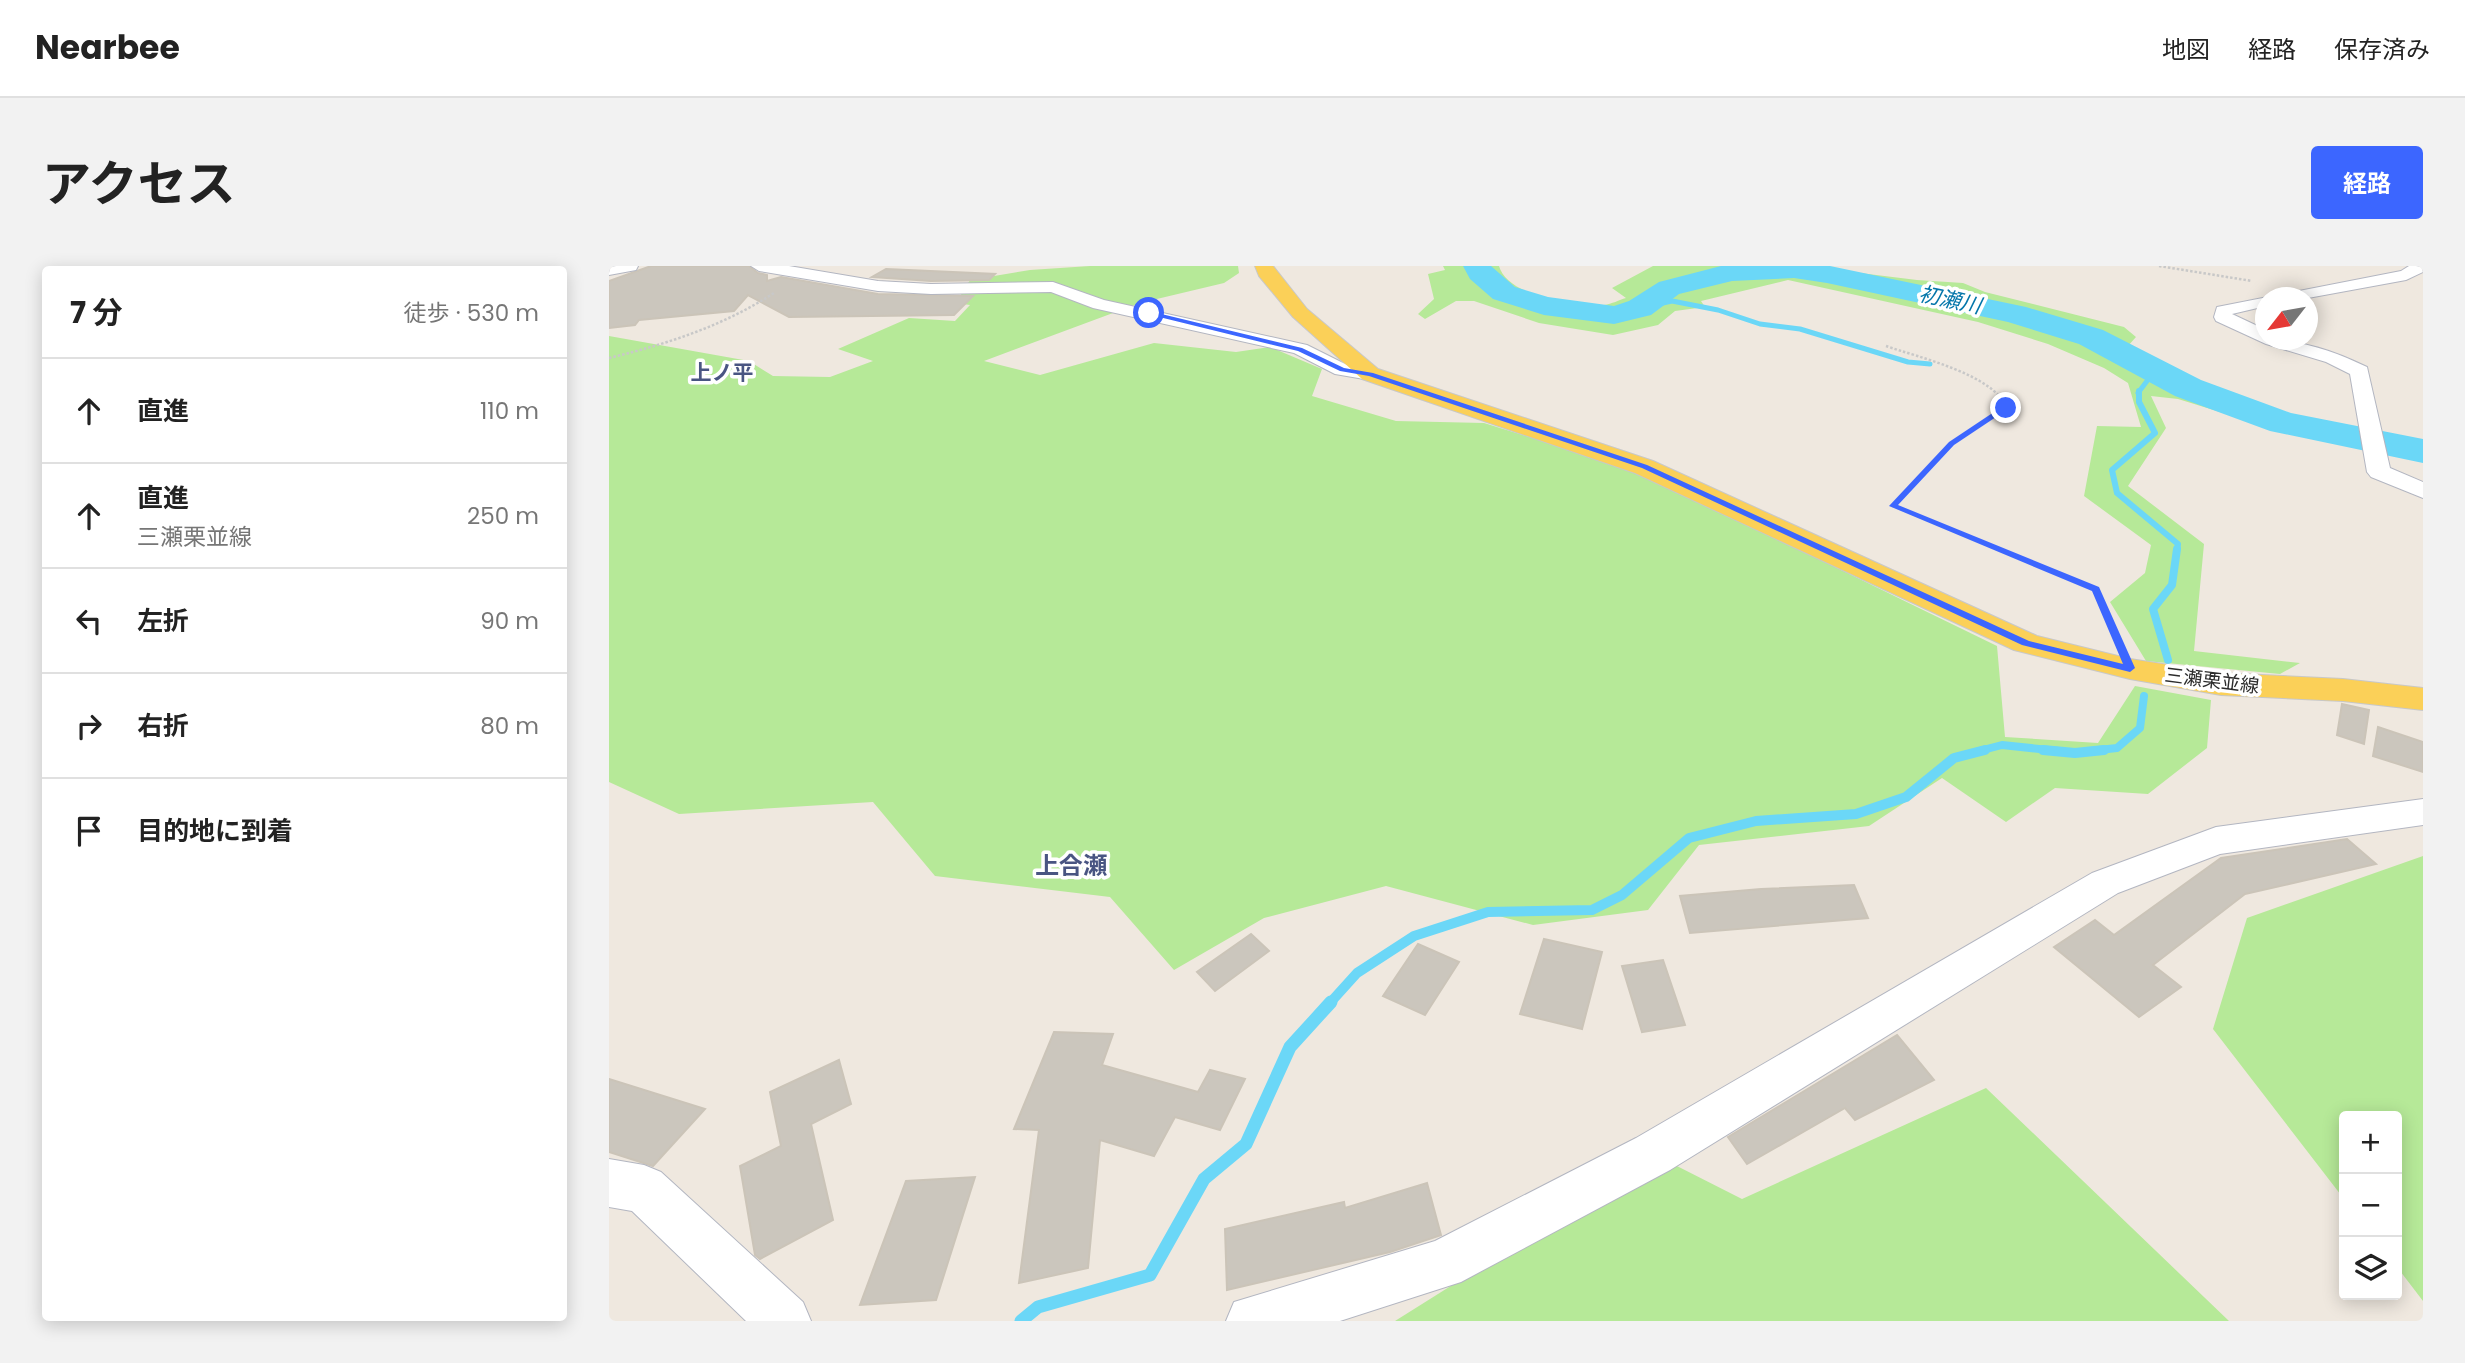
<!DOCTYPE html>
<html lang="ja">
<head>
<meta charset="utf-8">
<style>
  body { margin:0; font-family:Poppins,"Noto Sans JP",sans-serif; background:#f2f2f2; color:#222 }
  .controls { position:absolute; right:21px; bottom:21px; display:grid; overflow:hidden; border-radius:7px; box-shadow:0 4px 18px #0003 }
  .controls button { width:63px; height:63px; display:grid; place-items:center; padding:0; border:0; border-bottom:2px solid #e0e0e0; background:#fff; color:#222; font:35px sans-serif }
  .compass { position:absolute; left:1646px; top:21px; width:63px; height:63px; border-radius:50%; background:#fff; box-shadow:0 4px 18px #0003; rotate:239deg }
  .stop { position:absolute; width:21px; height:21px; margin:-16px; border:5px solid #3c66ff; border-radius:50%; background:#fff }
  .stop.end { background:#3c66ff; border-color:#fff; box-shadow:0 2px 7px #0008 }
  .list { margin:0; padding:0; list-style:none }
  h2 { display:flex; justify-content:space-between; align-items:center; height:91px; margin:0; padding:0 28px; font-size:30px }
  h2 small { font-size:23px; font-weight:400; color:#767676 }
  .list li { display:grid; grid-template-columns:46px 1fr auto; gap:21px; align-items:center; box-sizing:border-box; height:105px; padding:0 28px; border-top:2px solid #e0e0e0 }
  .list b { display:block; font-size:26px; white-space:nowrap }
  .list p { margin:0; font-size:23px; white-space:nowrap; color:#767676 }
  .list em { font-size:23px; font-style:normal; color:#767676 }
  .icon { flex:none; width:38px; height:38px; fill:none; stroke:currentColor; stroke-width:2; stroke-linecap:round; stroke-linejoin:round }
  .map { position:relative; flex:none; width:1814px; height:1055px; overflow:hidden; border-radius:7px }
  header { display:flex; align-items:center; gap:42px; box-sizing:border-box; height:98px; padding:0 35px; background:#fff; border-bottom:2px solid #e0e0e0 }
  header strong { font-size:33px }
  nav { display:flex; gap:38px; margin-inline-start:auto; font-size:24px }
  .intro { display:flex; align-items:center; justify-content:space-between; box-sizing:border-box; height:168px; padding:0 42px }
  h1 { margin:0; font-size:49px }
  .button { padding:18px 32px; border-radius:7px; background:#3c66ff; color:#fff; font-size:24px; font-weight:700 }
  main { display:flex; gap:42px; padding:0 42px }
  aside { flex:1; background:#fff; border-radius:7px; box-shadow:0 4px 18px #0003 }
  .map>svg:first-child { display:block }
  .green { fill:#b6e998 }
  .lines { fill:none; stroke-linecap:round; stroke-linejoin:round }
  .stream-far4 { stroke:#6bd7f7; stroke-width:5 }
  .stream-far3 { stroke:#6bd7f7; stroke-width:6 }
  .stream-far2 { stroke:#6bd7f7; stroke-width:8 }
  .stream-far1 { stroke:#6bd7f7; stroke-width:10 }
  .stream { stroke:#6bd7f7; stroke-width:13 }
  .river { fill:#6bd7f7; fill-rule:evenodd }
  .building { fill:#cbc6bd; stroke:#cbc4b8; stroke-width:2 }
  .minor-casing { stroke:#b3b6c1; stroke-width:2 }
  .major-casing { stroke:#c8c8c8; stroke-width:2 }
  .path-far1 { stroke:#c8c8c8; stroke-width:2.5; stroke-dasharray:2.5 2; stroke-linecap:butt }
  .path { stroke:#c8c8c8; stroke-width:3.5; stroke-dasharray:4.5 2.5; stroke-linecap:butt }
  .minor { fill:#fff; fill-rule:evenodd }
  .major { fill:#fbd058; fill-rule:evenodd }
  .route { fill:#3c66ff }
  .labels { text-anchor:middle; stroke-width:7; stroke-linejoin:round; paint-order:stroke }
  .far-street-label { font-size:19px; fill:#2d2d2d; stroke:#fff }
  .far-water-label { font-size:21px; font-style:italic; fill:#0476aa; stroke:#fff }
  .far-neighbourhood-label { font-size:21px; font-weight:bold; fill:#495582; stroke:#fff }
  .neighbourhood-label { font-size:24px; font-weight:bold; fill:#495582; stroke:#fff }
</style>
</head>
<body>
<header>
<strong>Nearbee</strong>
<nav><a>地図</a><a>経路</a><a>保存済み</a></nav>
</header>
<div class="intro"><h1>アクセス</h1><a class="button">経路</a></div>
<main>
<aside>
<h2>7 分<small>徒歩 · 530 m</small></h2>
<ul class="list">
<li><svg class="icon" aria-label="ahead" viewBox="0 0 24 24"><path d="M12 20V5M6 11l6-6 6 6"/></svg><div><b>直進</b></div><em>110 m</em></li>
<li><svg class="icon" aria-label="ahead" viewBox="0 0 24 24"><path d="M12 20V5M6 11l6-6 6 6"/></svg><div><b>直進</b><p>三瀬栗並線</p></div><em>250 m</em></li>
<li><svg class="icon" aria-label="left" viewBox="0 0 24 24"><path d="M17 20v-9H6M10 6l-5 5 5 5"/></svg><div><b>左折</b></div><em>90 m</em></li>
<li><svg class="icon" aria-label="right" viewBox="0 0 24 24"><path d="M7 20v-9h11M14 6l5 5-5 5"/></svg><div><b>右折</b></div><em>80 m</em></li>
<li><svg class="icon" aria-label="arrive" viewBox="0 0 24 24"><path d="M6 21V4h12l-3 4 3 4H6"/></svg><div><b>目的地に到着</b></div></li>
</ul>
</aside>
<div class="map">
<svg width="1814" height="1055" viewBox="0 0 1814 1055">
  <rect width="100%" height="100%" fill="#efe8df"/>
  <path class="green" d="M 481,0 L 629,0 L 630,7 L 615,17 L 531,37 L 375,95 L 431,109 L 545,77 L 627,86 L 661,81 L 713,103 L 703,130 L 787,155 L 875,157 L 1027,204 L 1388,380 L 1396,471 L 1489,477 L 1526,420 L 1602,434 L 1598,482 L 1539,528 L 1446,522 L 1397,556 L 1333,512 L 1260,560 L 1090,579 L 1039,644 L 924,659 L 777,620 L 655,652 L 565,704 L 501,631 L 326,610 L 264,536 L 70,548 L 0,516 L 0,70 L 140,95 L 164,110 L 221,111 L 264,95 L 229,83 L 300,52 L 346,55 L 361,39 L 347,37 L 361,14 L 421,4 Z
    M 834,0 L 890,0 C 898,30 969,43 995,39 C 1003,38 1010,34 1017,32 L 1003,22 L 1044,0 L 1194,0 L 1308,14 L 1354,17 L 1376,26 L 1515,61 L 1527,71 L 1518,81 L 1503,88 L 1531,102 L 1553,119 L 1643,152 L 1637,154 L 1569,133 L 1542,130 L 1557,162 L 1519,220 L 1595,278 L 1585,385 L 1691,397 L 1671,408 L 1537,395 L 1501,336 L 1536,307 L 1542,279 L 1475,230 L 1488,160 L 1532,161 L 1519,117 L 1495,102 L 1439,78 L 1369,56 L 1179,14 L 1092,35 L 1096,41 L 1066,45 L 1049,59 L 1004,69 L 930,57 L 865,35 L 847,35 L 816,53 L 809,48 L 825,33 L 819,8 L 836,4 Z
    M 1814,590 L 1814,1035 L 1788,1001 L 1788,850 L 1735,850 L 1735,933 L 1604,763 L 1638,652 Z
    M 1377,822 L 1620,1055 L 786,1055 L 872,1001 L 1060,896 L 1133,933 Z"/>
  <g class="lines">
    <path class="stream-far4" d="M 1031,42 L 1063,35 L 1109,44 L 1151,58 L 1191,63 L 1299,96 L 1321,98
      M 1529,127 L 1547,103"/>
    <path class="stream-far3" d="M 1530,125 L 1530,136 L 1546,167 L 1503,204 L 1508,227 L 1569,278 L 1568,285"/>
    <path class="stream-far2" d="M 1559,394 L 1544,343 L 1563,319 L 1568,283
      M 1370,485 L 1393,479 L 1450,485
      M 1481,485 L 1508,482 L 1531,462 L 1535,430"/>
    <path class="stream-far1" d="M 1434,484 L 1466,487 L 1495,484
      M 720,738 L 748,707 L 805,670 L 879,646 L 983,644 L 1013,629 L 1080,572 L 1147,555 L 1247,548 L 1297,531 L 1345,492 L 1376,484"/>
    <path class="stream" d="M 412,1055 L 429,1041 L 541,1009 L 595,913 L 637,878 L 681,781 L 722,736"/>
    <path class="river" d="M 854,0 L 882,0 L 906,21 L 939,31 L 1005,40 L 1020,35 L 1050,16 L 1112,0 L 1221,0 L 1417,41 L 1494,64 L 1592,114 L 1682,147 L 1814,173 L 1814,197 L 1661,165 L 1566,130 L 1470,78 L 1399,56 L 1218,17 L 1185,12 L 1123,15 L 1070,28 L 1042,49 L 1005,58 L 935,49 L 884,33 L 861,13 Z"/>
  </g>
  <path class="building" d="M 42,0 L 140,0 L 149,7 L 158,9 L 158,15 L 172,11 L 269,28 L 364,30 L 345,49 L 180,51 L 139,29 L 125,45 L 30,54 L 26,59 L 0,62 L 0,15 Z
    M 277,3 L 386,8 L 380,14 L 322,15 L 263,11 Z
    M 1733,438 L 1760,444 L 1755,478 L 1728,469 Z
    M 1769,461 L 1814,476 L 1814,506 L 1764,490 Z
    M 1738,573 L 1767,598 L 1636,628 L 1544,699 L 1572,721 L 1530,751 L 1445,681 L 1486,654 L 1505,669 L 1612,592 Z
    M 1245,619 L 1259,652 L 1081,667 L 1071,630 L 1152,623 Z
    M 642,668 L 660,685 L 606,725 L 588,706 Z
    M 935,673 L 993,686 L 973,763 L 911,748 Z
    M 809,678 L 850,696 L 816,749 L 774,730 Z
    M 1054,694 L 1076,759 L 1033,766 L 1013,700 Z
    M 445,766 L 504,768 L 493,799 L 589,826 L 601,804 L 636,813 L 611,864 L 566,851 L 545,890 L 491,874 L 479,1002 L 410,1017 L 430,864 L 405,863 Z
    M 1288,769 L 1325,814 L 1246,854 L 1236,842 L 1138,898 L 1119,871 Z
    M 230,794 L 242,838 L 202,858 L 224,954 L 151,993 L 146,989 L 131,900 L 172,880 L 161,826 Z
    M 0,813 L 96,843 L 44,900 L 0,886 Z
    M 366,911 L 327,1034 L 251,1039 L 297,915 Z
    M 818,917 L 832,969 L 781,986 L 618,1024 L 616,963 L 735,936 L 736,942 Z"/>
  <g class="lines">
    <g class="minor-casing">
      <path id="minor" d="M 0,0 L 29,0 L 27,4 L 0,9 Z
        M 142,0 L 180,0 L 269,15 L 322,18 L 444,16 L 495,34 L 698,79 L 738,99 L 768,104 L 771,108 L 768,112 L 761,114 L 726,108 L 685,87 L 484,42 L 442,26 L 322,28 L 269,25 L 150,5 Z
        M 1800,0 L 1814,0 L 1814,6 L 1797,14 L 1699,32 L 1657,32 L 1657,40 L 1623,48 L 1657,64 L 1657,74 C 1693,74 1725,85 1758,101 L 1781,202 L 1814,216 L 1814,232 L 1762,211 L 1758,206 L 1741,108 L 1717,96 L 1657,78 L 1607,55 L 1605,51 L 1608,41 L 1792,5 Z
        M 1814,533 L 1814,559 L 1611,588 L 1509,627 L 1061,904 L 852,1016 L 731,1055 L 617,1055 L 625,1036 L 826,975 L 1027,872 L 1483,607 L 1607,561 Z
        M 0,893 L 35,899 L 52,906 L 194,1036 L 202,1055 L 137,1055 L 23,945 L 0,941 Z"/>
    </g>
    <g class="major-casing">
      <path id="major" d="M 646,0 L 664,0 L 698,43 L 769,103 L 1044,195 L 1428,370 L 1521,393 L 1612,407 L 1734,413 L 1814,422 L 1814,444 L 1734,435 L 1612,429 L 1521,413 L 1405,384 L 1026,207 L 753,113 L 684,51 L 650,10 Z"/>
    </g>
    <path class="path-far1" d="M 1550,0 L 1643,15
      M 1277,80 C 1308,91 1387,109 1397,142 L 1343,178 L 1284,240 L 1395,285
      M 0,92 C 58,78 114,60 165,27"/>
    <path class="path" d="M 1390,283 L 1487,323 L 1508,373"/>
    <use href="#minor" class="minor"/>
    <use href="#major" class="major"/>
  </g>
  <path class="route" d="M 540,45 L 693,82 L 735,102 L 764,107 L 1038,199 L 1420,375 L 1514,398 L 1483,325 L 1280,240 L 1340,176 L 1394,140 L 1399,140 L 1399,143 L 1345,179 L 1289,239 L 1490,321 L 1526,402 L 1521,406 L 1413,379 L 1033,202 L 760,110 L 731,105 L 689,85 L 538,48 Z"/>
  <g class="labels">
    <g class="far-street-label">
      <text transform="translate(1603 414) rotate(7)" y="7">三瀬栗並線</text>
    </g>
    <g class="far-water-label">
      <text transform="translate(1341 34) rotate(12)" y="7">初瀬川</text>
    </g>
    <g class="far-neighbourhood-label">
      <text x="113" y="114">上ノ平</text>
    </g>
    <g class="neighbourhood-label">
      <text x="462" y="608">上合瀬</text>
    </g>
  </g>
</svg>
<div class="controls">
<button>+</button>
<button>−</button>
<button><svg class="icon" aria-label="layers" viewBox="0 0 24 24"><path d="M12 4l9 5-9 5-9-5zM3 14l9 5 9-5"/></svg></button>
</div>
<svg class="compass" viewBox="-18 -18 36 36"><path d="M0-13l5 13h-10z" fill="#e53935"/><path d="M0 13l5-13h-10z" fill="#767676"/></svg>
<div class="stop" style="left:540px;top:47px"></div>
<div class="stop end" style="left:1397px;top:142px"></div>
</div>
</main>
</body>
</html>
